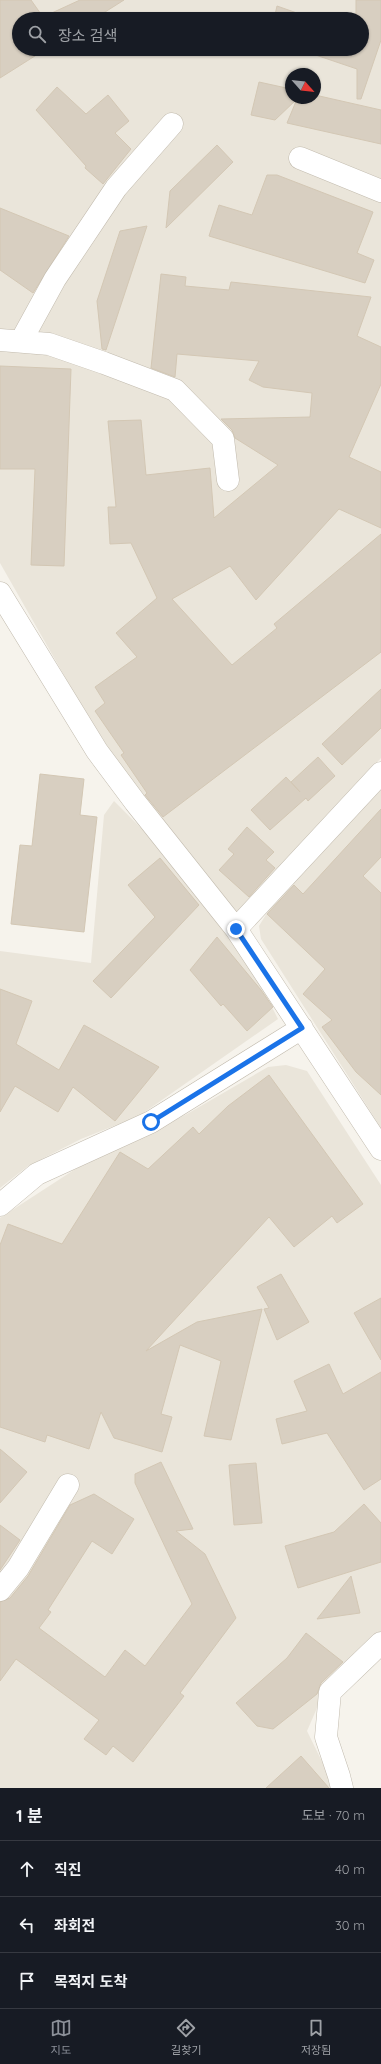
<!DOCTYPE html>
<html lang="ko">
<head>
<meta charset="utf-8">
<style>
  body { margin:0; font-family:Quicksand,"Noto Sans KR",sans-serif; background:#20242c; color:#f1f3f6 }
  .compass { position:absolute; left:285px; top:68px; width:36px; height:36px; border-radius:50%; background:#171b24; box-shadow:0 1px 3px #0004; rotate:117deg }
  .stop { position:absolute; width:12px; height:12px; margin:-9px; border:3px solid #1a73e8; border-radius:50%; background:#fff }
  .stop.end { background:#1a73e8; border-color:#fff; box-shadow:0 1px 4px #0008 }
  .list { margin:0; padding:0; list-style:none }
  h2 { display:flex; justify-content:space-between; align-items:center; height:52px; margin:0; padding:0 16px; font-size:17px }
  h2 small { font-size:13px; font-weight:400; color:#9ea1a6 }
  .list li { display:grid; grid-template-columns:26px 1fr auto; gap:12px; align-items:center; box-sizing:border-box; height:56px; padding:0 16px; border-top:1px solid #363941 }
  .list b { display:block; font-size:15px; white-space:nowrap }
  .list em { font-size:13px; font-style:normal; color:#9ea1a6 }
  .icon { flex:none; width:22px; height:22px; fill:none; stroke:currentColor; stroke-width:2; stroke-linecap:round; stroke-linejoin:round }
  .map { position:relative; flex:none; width:381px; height:1788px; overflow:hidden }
  .search { position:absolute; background:#171b24; box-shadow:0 1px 3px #0004; left:12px; right:12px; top:12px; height:44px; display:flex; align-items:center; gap:10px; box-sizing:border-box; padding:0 14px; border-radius:22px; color:#9ea1a6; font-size:15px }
  .sheet { height:220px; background:#171b24 }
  nav { display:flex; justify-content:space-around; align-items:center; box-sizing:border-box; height:56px; border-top:1px solid #363941; background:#171b24; font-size:11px; color:#9ea1a6 }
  nav a { display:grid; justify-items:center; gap:2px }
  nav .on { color:#8c9099 }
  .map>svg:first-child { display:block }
  .residential { fill:#eae5da; fill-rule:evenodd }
  .building { fill:#d8cfc1; stroke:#d3c7b4 }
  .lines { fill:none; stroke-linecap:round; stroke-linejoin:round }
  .minor-casing { stroke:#c2bbae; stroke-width:23 }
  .minor { stroke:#fff; stroke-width:22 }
  .route { stroke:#1a73e8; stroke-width:5 }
</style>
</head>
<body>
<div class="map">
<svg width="381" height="1788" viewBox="0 0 381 1788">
  <rect width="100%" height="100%" fill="#f6f3ec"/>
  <path class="residential" d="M 0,0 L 381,0 L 381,758 L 240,917 L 125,774 L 77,698 L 0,563 ZM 19,19 L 362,19 L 362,49 L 19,49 ZM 291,74 L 315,74 L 315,98 L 291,98 Z
    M 381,790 L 381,1128 L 261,939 L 259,926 L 275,900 L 316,854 Z
    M 114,801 L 147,834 L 247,958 L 278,1019 L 139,1116 L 81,1139 L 28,1166 L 0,1188 L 0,951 L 91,963 L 104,815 Z
    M 286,1065 L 307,1071 L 381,1185 L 381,1632 L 324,1692 L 307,1731 L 335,1788 L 0,1788 L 0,1218 L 77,1168 L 187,1114 L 268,1067 Z"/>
  <path class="building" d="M 0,0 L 31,0 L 43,17 L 80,0 L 124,0 L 94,19 L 19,19 L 19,49 L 46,49 L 0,78 Z
    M 356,0 L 381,0 L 381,40 L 361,99 L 357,99 L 357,69 L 298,49 L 362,49 L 362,19 L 356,19 Z
    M 277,6 L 314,19 L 274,19 Z
    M 259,82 L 291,89 L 291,98 L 315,98 L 315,95 L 381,110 L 381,144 L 287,123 L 297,99 L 275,120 L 251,115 Z
    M 57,87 L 86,114 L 108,95 L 129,121 L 115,133 L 131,149 L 103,184 L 85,168 L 86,166 L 36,110 Z
    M 217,145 L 233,162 L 166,228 L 170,191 Z
    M 267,175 L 277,175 L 373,212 L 357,253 L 374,260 L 365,283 L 209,236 L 219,205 L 252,215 Z
    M 0,208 L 69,236 L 33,293 L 0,270 Z
    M 147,226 L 106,350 L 102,349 L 97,301 L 120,231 Z
    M 161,274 L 186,277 L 185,286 L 229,290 L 231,282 L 371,297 L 357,336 L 381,347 L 381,384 L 349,457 L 381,472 L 381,528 L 339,509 L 256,600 L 230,566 L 172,599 L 232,665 L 277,628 L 274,624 L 381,534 L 381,652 L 163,817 L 145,795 L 147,793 L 121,755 L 124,753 L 95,711 L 105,703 L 95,687 L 137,657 L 116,633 L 157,598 L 131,543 L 110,544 L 108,507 L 116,507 L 108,421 L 141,420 L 146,475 L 210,468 L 214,518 L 278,465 L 235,438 L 232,430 L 221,419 L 310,417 L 312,393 L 263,387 L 249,380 L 259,361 L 177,354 L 175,377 L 151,368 Z
    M 0,366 L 71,369 L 64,566 L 31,565 L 35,469 L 0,469 Z
    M 381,689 L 381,728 L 342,765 L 322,744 Z
    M 318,757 L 335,776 L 308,801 L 306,798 L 270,830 L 251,810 L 286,777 L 300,792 L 291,782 Z
    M 40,774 L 84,779 L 80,815 L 97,817 L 84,932 L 11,924 L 20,845 L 32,846 Z
    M 381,809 L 381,857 L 363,876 L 381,893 L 381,1095 L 356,1072 L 322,1027 L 332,1020 L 303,994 L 325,969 L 267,914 L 294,885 L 303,894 Z
    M 247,827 L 274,852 L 266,860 L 275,868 L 249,897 L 219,870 L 234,854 L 228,849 Z
    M 160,858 L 199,905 L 111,998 L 93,981 L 155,917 L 128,885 Z
    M 217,937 L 261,990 L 273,1007 L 247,1031 L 223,1004 L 221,1006 L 190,970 Z
    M 0,989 L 32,1001 L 16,1044 L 59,1070 L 84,1025 L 159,1067 L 115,1121 L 73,1087 L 58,1112 L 15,1086 L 0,1112 Z
    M 269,1075 L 363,1204 L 337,1223 L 332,1216 L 294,1247 L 269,1217 L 146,1351 L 197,1322 L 262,1309 L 231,1440 L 204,1436 L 221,1361 L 180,1345 L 161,1414 L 172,1417 L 162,1452 L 114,1438 L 101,1412 L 89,1449 L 47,1435 L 45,1442 L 0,1427 L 0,1245 L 8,1224 L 62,1244 L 120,1152 L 148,1169 L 193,1127 L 199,1134 L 228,1106 Z
    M 281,1274 L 309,1322 L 277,1340 L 264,1309 L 269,1308 L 257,1287 Z
    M 381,1298 L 381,1360 L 354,1313 Z
    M 329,1364 L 343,1394 L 381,1372 L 381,1479 L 364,1490 L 327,1433 L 282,1444 L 276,1419 L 307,1411 L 294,1381 Z
    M 0,1449 L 27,1472 L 0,1503 Z
    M 161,1462 L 193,1529 L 176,1531 L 205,1554 L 236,1618 L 180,1693 L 184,1696 L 133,1762 L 113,1746 L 106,1755 L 84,1739 L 99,1720 L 16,1659 L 0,1681 L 0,1602 L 10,1598 L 28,1576 L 70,1505 L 94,1494 L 134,1519 L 112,1554 L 92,1541 L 48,1610 L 51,1612 L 39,1628 L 105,1677 L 125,1650 L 145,1666 L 192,1604 L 135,1483 L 135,1474 Z
    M 256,1463 L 262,1523 L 234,1525 L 229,1465 Z
    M 364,1504 L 381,1523 L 381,1562 L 298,1588 L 285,1546 L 334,1532 Z
    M 0,1525 L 20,1540 L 0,1570 Z
    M 351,1576 L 360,1613 L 317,1619 Z
    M 306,1633 L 343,1662 L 321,1683 L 317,1694 L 273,1729 L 257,1726 L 236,1703 L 287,1658 Z
    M 301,1756 L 329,1788 L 266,1788 Z"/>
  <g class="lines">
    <g class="minor-casing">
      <path id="minor" d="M 300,158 L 381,191
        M 0,340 L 49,344 L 104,363 L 175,390 L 223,439 L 228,480
        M 21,341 L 55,279 L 116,188 L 172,124
        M 0,593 L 97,751 L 135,802 L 236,929 L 381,1149
        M 236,929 L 381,773
        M 0,1205 L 37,1174 L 151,1122 L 302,1028
        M 0,1590 L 18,1568 L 68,1485
        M 342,1788 L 339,1776 L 326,1737 L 330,1692 L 381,1643"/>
    </g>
    <use href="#minor" class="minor"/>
  </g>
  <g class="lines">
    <path class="route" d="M 151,1122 L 302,1028 L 236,929"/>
  </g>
</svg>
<svg class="compass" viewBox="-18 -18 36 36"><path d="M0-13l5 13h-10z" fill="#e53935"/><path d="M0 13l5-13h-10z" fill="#9ea1a6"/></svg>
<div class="stop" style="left:151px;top:1122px"></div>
<div class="stop end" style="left:236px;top:929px"></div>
<div class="search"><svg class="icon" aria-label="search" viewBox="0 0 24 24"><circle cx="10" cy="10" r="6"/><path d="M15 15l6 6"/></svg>장소 검색</div>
</div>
<section class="sheet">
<h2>1 분<small>도보 · 70 m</small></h2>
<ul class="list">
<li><svg class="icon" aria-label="ahead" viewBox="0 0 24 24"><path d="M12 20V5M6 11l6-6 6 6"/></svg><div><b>직진</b></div><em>40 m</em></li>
<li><svg class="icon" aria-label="left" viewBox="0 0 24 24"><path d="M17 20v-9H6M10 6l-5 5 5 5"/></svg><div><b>좌회전</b></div><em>30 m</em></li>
<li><svg class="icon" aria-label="arrive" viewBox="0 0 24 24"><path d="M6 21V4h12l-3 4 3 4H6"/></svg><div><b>목적지 도착</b></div></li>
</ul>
</section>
<nav>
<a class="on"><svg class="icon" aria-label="map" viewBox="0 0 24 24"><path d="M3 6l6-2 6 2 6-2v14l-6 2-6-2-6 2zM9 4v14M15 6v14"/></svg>지도</a>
<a><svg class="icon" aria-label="directions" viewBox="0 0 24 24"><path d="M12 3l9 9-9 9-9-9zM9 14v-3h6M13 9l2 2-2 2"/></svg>길찾기</a>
<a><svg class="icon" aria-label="saved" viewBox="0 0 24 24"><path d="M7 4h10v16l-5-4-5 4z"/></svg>저장됨</a>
</nav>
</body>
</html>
